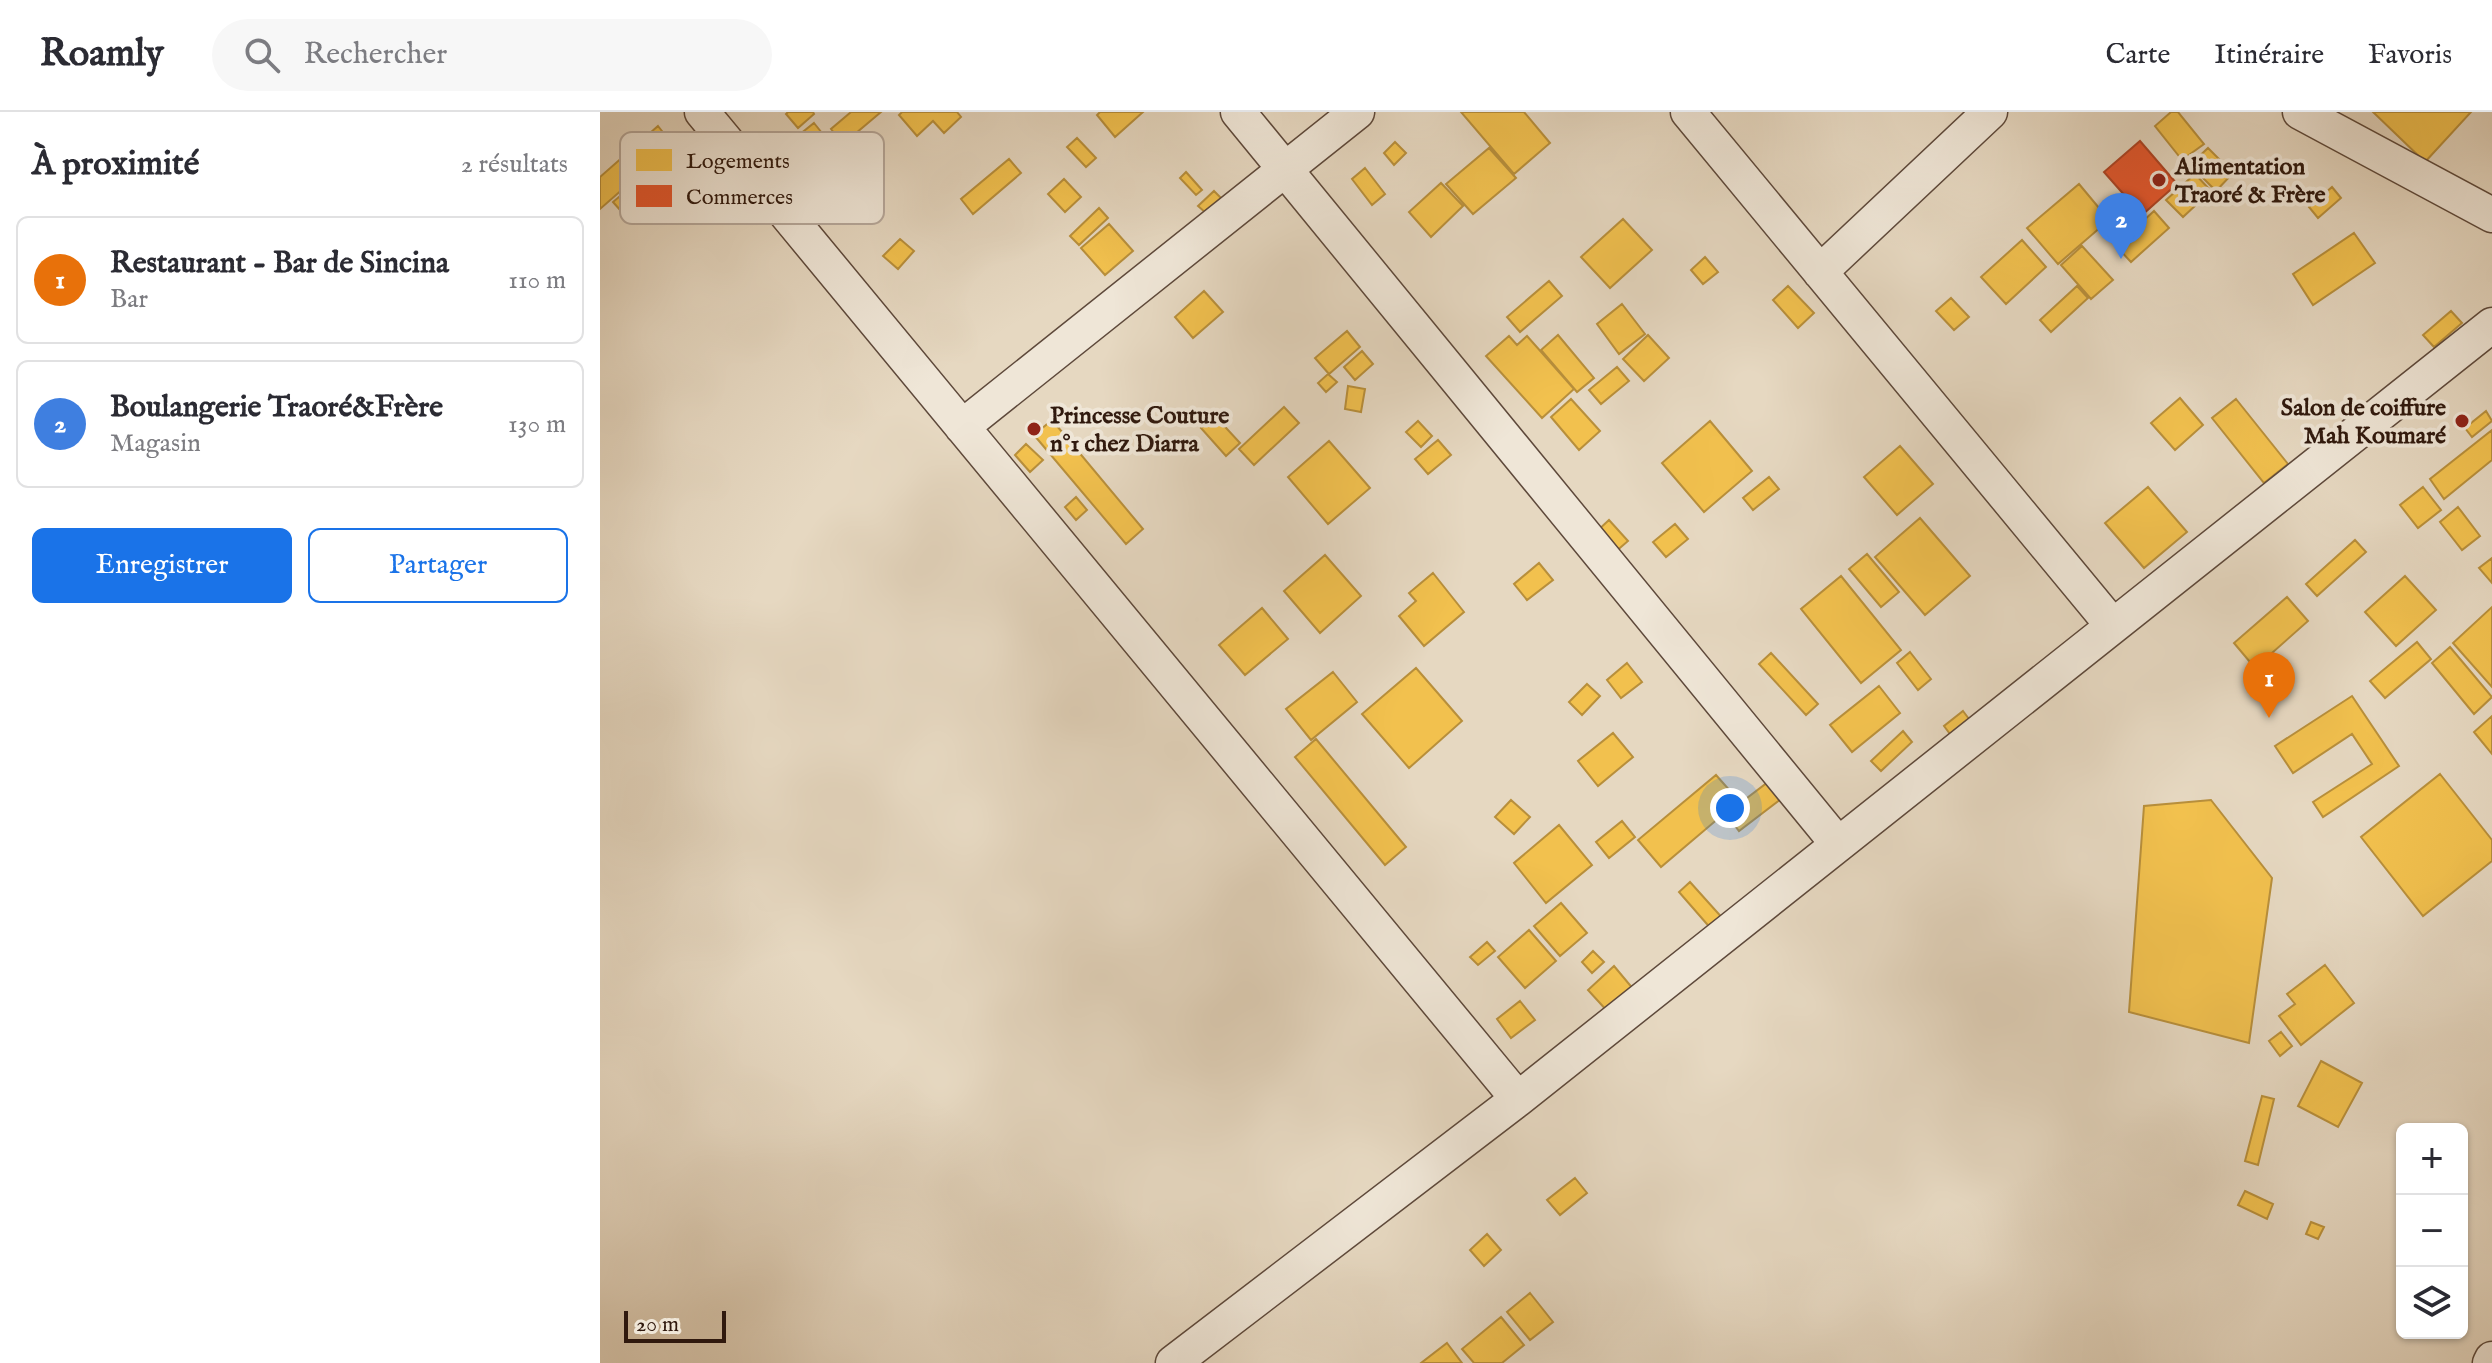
<!DOCTYPE html>
<html lang="fr">
<head>
<meta charset="utf-8">
<style>
  body { margin:0; font-family:"IM FELL English",serif; background:#f7f7f7; color:#2b2b33 }
  .controls { position:absolute; right:24px; bottom:24px; display:grid; overflow:hidden; border-radius:12px; box-shadow:0 2px 6px #0004 }
  .controls button { width:72px; height:72px; display:grid; place-items:center; padding:0; border:0; border-bottom:2px solid #e1e1e2; background:#fff; color:#2b2b33; font:40px sans-serif }
  .scale { position:absolute; left:24px; bottom:20px; width:102px; box-sizing:border-box; padding-left:8px; border:4px solid #30190e; border-top:0; font-size:22px; line-height:28px; white-space:nowrap; color:#30190e; -webkit-text-stroke:6px #efe6d7; paint-order:stroke }
  .you { position:absolute; left:1130px; top:696px; width:28px; height:28px; margin:-20px; border:6px solid #fff; border-radius:50%; background:#1a73e8; box-shadow:0 0 0 12px #1a73e833 }
  .badge { display:grid; place-items:center; width:52px; height:52px; border-radius:50%; background:#1a73e8; color:#fff; font-size:26px; font-weight:700 }
  .pin { position:absolute; translate:-50% -66px; filter:drop-shadow(0 2px 4px #0008) }
  .pin::after { content:''; position:absolute; top:42px; width:28px; height:24px; background:inherit; clip-path:polygon(0 0,100% 0,50% 100%) }
  .list { margin:0; padding:0; list-style:none }
  h2 { display:flex; justify-content:space-between; align-items:center; height:104px; margin:0; padding:0 32px; font-size:34px }
  h2 small { font-size:26px; font-weight:400; color:#7c7c81 }
  .list li { display:grid; grid-template-columns:52px 1fr auto; gap:24px; align-items:center; box-sizing:border-box; height:128px; margin:0 16px 16px; padding:0 16px; border:2px solid #e1e1e2; border-radius:12px }
  .list b { display:block; font-size:30px; white-space:nowrap }
  .list p { margin:0; font-size:26px; white-space:nowrap; color:#7c7c81 }
  .list em { font-size:26px; font-style:normal; color:#7c7c81 }
  .actions { display:flex; gap:16px; padding:24px 32px }
  .actions a { flex:1; padding:18px 0; border:2px solid #1a73e8; border-radius:12px; text-align:center; font-size:28px; color:#1a73e8 }
  .actions .main { background:#1a73e8; color:#fff }
  .icon { flex:none; width:44px; height:44px; fill:none; stroke:currentColor; stroke-width:2; stroke-linecap:round; stroke-linejoin:round }
  .map { position:relative; flex:none; width:1892px; height:1251px; overflow:hidden }
  header { display:flex; align-items:center; gap:48px; box-sizing:border-box; height:112px; padding:0 40px; background:#fff; border-bottom:2px solid #e1e1e2 }
  header strong { font-size:38px }
  nav { display:flex; gap:44px; margin-inline-start:auto; font-size:28px }
  .search { width:560px; height:72px; background:#f7f7f7; display:flex; align-items:center; gap:20px; box-sizing:border-box; padding:0 28px; border-radius:44px; color:#7c7c81; font-size:30px }
  main { display:flex }
  aside { flex:1; background:#fff }
  .map>svg:first-child { display:block }
  .homes { fill:#f2c14e; stroke:#b88f3b; stroke-width:2 }
  .shops { fill:#e4572e; stroke:#ae4424; stroke-width:2 }
  .lines { fill:none; stroke-linecap:round; stroke-linejoin:round }
  .minor-casing { stroke:#5e493b; stroke-width:37 }
  .minor { stroke:#efe6d7; stroke-width:34 }
  .poi-dot { fill:#8f2418; stroke:#efe6d7; stroke-width:3 }
  .labels { text-anchor:middle; stroke-width:8; stroke-linejoin:round; paint-order:stroke }
  .poi-label { font-size:24px; font-weight:bold; fill:#30190e; stroke:#efe6d7; text-anchor:start }
  .key { fill:#efe6d7; stroke:#b6a89b; stroke-width:2 }
  .key-label { font-size:22px; fill:#30190e }
</style>
</head>
<body>
<header>
<strong>Roamly</strong>
<div class="search"><svg class="icon" aria-label="search" viewBox="0 0 24 24"><circle cx="10" cy="10" r="6"/><path d="M15 15l6 6"/></svg>Rechercher</div>
<nav><a>Carte</a><a>Itinéraire</a><a>Favoris</a></nav>
</header>
<main>
<aside>
<h2>À proximité<small>2 résultats</small></h2>
<ul class="list">
<li><span class="badge" style="background:#e8710a">1</span><div><b>Restaurant - Bar de Sincina</b><p>Bar</p></div><em>110 m</em></li>
<li><span class="badge" style="background:#3f7fe0">2</span><div><b>Boulangerie Traoré&amp;Frère</b><p>Magasin</p></div><em>130 m</em></li>
</ul>
<div class="actions"><a class="main">Enregistrer</a><a>Partager</a></div>
</aside>
<div class="map">
<svg width="1892" height="1251" viewBox="0 0 1892 1251">
  <rect width="100%" height="100%" fill="#e6d8c1"/>
  <filter id="stains"><feTurbulence type="fractalNoise" baseFrequency=".0025" numOctaves="4"/><feColorMatrix values="0 0 0 0 .2 0 0 0 0 .09 0 0 0 0 .02 0 0 0 .5 -.17"/></filter>
  <radialGradient id="worn" r=".72"><stop offset=".6" stop-color="#630" stop-opacity="0"/><stop offset="1" stop-color="#630" stop-opacity=".3"/></radialGradient>
  <path class="homes" d="M 188,0 L 213,0 L 214,2 L 198,16 L 186,2 Z
    M 251,0 L 281,0 L 243,32 L 231,17 Z
    M 302,0 L 357,0 L 361,5 L 344,21 L 333,9 L 317,24 L 299,3 Z
    M 500,0 L 543,0 L 515,25 L 497,3 Z
    M 861,0 L 924,0 L 950,31 L 914,62 Z
    M 1571,0 L 1578,0 L 1604,32 L 1582,48 L 1555,14 Z
    M 1773,0 L 1871,0 L 1825,50 Z
    M 214,11 L 234,36 L 219,48 L 199,23 Z
    M 58,14 L 73,33 L 0,97 L 0,65 Z
    M 477,26 L 496,46 L 486,55 L 467,35 Z
    M 795,30 L 806,41 L 794,53 L 784,41 Z
    M 889,36 L 916,66 L 873,102 L 846,72 Z
    M 1608,36 L 1633,61 L 1616,79 L 1590,53 Z
    M 409,47 L 421,61 L 373,102 L 361,87 Z
    M 54,55 L 62,64 L 21,99 L 13,90 Z
    M 765,56 L 785,82 L 772,93 L 752,67 Z
    M 586,60 L 602,78 L 596,83 L 580,66 Z
    M 1595,62 L 1611,79 L 1583,105 L 1566,88 Z
    M 464,67 L 481,85 L 465,100 L 448,82 Z
    M 841,71 L 863,94 L 831,125 L 809,100 Z
    M 1479,72 L 1509,108 L 1458,152 L 1427,116 Z
    M 1732,75 L 1741,86 L 1718,106 L 1709,95 Z
    M 614,79 L 622,87 L 607,102 L 598,94 Z
    M 499,96 L 508,106 L 479,133 L 470,124 Z
    M 1554,99 L 1569,116 L 1531,150 L 1516,134 Z
    M 1023,107 L 1052,138 L 1010,176 L 981,145 Z
    M 509,112 L 533,139 L 505,163 L 481,136 Z
    M 1754,121 L 1775,151 L 1713,193 L 1693,162 Z
    M 300,127 L 314,139 L 298,157 L 283,144 Z
    M 1422,128 L 1446,155 L 1406,192 L 1381,165 Z
    M 1482,134 L 1513,168 L 1491,187 L 1461,153 Z
    M 1105,145 L 1118,160 L 1103,172 L 1091,158 Z
    M 949,169 L 962,184 L 920,220 L 907,205 Z
    M 1188,174 L 1214,201 L 1198,216 L 1173,188 Z
    M 1477,174 L 1488,186 L 1451,220 L 1440,208 Z
    M 604,179 L 623,200 L 593,226 L 575,205 Z
    M 1351,186 L 1369,205 L 1354,218 L 1336,199 Z
    M 1022,192 L 1045,222 L 1019,242 L 997,212 Z
    M 1851,199 L 1862,211 L 1834,235 L 1823,223 Z
    M 747,219 L 760,235 L 729,262 L 715,246 Z
    M 958,223 L 994,266 L 977,280 L 941,238 Z
    M 1048,223 L 1069,246 L 1044,269 L 1023,247 Z
    M 909,224 L 917,233 L 927,224 L 974,277 L 942,306 L 886,244 Z
    M 762,239 L 773,252 L 755,268 L 744,255 Z
    M 1017,255 L 1029,269 L 1001,292 L 989,278 Z
    M 728,262 L 737,270 L 726,280 L 718,271 Z
    M 748,274 L 765,277 L 761,300 L 745,297 Z
    M 1580,286 L 1603,313 L 1575,338 L 1551,311 Z
    M 971,287 L 1000,319 L 979,338 L 951,305 Z
    M 1636,287 L 1688,352 L 1664,371 L 1612,306 Z
    M 684,295 L 699,311 L 654,353 L 639,337 Z
    M 1886,299 L 1892,309 L 1872,325 L 1865,316 Z
    M 615,304 L 640,331 L 626,344 L 601,316 Z
    M 452,308 L 543,417 L 526,432 L 434,323 Z
    M 818,309 L 832,324 L 821,335 L 806,320 Z
    M 1110,309 L 1152,359 L 1104,400 L 1062,351 Z
    M 1892,318 L 1892,348 L 1844,387 L 1830,367 Z
    M 838,328 L 851,343 L 828,362 L 815,347 Z
    M 729,329 L 770,376 L 728,412 L 688,365 Z
    M 426,332 L 443,348 L 430,360 L 415,343 Z
    M 1300,334 L 1333,372 L 1297,403 L 1264,365 Z
    M 1169,365 L 1179,377 L 1153,398 L 1143,386 Z
    M 1548,375 L 1587,420 L 1544,456 L 1505,411 Z
    M 1823,375 L 1841,398 L 1818,416 L 1800,393 Z
    M 476,385 L 487,398 L 476,408 L 465,395 Z
    M 1858,395 L 1880,424 L 1862,438 L 1840,410 Z
    M 1320,406 L 1370,464 L 1325,503 L 1275,445 Z
    M 1009,408 L 1028,429 L 1014,441 L 996,420 Z
    M 1075,412 L 1088,427 L 1066,445 L 1053,430 Z
    M 1755,428 L 1766,440 L 1717,484 L 1706,472 Z
    M 1267,442 L 1299,480 L 1281,495 L 1249,457 Z
    M 725,443 L 761,484 L 720,521 L 684,479 Z
    M 1892,446 L 1892,471 L 1879,456 Z
    M 939,451 L 953,468 L 927,488 L 914,472 Z
    M 833,461 L 864,500 L 824,534 L 799,504 L 816,489 L 809,481 Z
    M 1241,464 L 1301,538 L 1261,571 L 1201,497 Z
    M 1805,464 L 1836,498 L 1796,534 L 1765,500 Z
    M 1687,485 L 1708,509 L 1655,556 L 1634,531 Z
    M 1892,495 L 1892,575 L 1853,531 Z
    M 662,496 L 688,527 L 645,563 L 619,533 Z
    M 1817,530 L 1831,547 L 1785,586 L 1770,569 Z
    M 1850,535 L 1892,585 L 1874,602 L 1832,551 Z
    M 1310,540 L 1331,567 L 1318,578 L 1297,551 Z
    M 1171,541 L 1218,592 L 1206,603 L 1159,552 Z
    M 1027,551 L 1042,570 L 1021,586 L 1007,568 Z
    M 816,556 L 862,609 L 809,656 L 762,602 Z
    M 733,560 L 757,590 L 711,628 L 686,597 Z
    M 987,572 L 1000,584 L 982,603 L 969,590 Z
    M 1279,574 L 1300,601 L 1252,640 L 1230,613 Z
    M 1752,584 L 1799,654 L 1723,705 L 1713,690 L 1772,652 L 1752,622 L 1693,661 L 1675,634 Z
    M 1363,599 L 1375,615 L 1356,630 L 1344,614 Z
    M 1892,604 L 1892,642 L 1874,620 Z
    M 1303,619 L 1312,630 L 1281,659 L 1271,649 Z
    M 1013,621 L 1033,645 L 998,674 L 978,649 Z
    M 716,627 L 806,735 L 785,753 L 695,645 Z
    M 1840,662 L 1892,728 L 1892,749 L 1823,804 L 1761,725 Z
    M 1116,663 L 1139,689 L 1061,755 L 1038,728 Z
    M 1172,667 L 1185,684 L 1139,719 L 1126,702 Z
    M 911,688 L 930,705 L 914,722 L 895,705 Z
    M 1611,688 L 1672,766 L 1649,931 L 1529,900 L 1544,694 Z
    M 1022,709 L 1035,725 L 1009,746 L 996,730 Z
    M 959,713 L 992,753 L 946,791 L 914,751 Z
    M 1090,770 L 1125,809 L 1113,819 L 1079,780 Z
    M 961,791 L 987,821 L 960,844 L 934,814 Z
    M 929,818 L 956,849 L 925,876 L 898,845 Z
    M 887,830 L 895,839 L 878,853 L 870,845 Z
    M 993,839 L 1004,850 L 992,861 L 982,850 Z
    M 1725,853 L 1754,891 L 1701,933 L 1679,904 L 1695,892 L 1687,882 Z
    M 1014,854 L 1034,878 L 1009,901 L 988,878 Z
    M 920,889 L 935,908 L 911,926 L 897,907 Z
    M 1681,920 L 1692,934 L 1680,944 L 1669,929 Z
    M 1721,949 L 1762,971 L 1738,1015 L 1698,994 Z
    M 1662,984 L 1674,987 L 1658,1053 L 1645,1049 Z
    M 975,1066 L 987,1081 L 960,1103 L 947,1088 Z
    M 1645,1079 L 1673,1092 L 1667,1107 L 1638,1093 Z
    M 1711,1110 L 1724,1115 L 1718,1127 L 1706,1122 Z
    M 887,1122 L 901,1138 L 884,1154 L 870,1138 Z
    M 930,1181 L 953,1210 L 930,1228 L 907,1200 Z
    M 901,1205 L 924,1233 L 902,1251 L 874,1251 L 862,1237 Z
    M 847,1231 L 862,1251 L 821,1251 Z"/>
  <path class="shops" d="M 1540,29 L 1577,72 L 1542,103 L 1504,60 Z"/>
  <g class="lines">
    <g class="minor-casing">
      <path id="minor" d="M 102,0 L 918,987
        M 638,0 L 1237,731
        M 1088,0 L 1513,514
        M 1700,0 L 1892,103
        M 1220,160 L 1390,0
        M 362,315 L 757,0
        M 573,1251 L 918,987 L 1892,213
        M 1890,1251 L 1892,1247"/>
    </g>
    <use href="#minor" class="minor"/>
  </g>
  <g class="poi-dot">
    <circle cx="1559" cy="68" r="8"/>
    <circle cx="1862" cy="309" r="8"/>
    <circle cx="434" cy="317" r="8"/>
  </g>
  <g class="labels">
    <g class="poi-label">
      <text x="1575" y="62">Alimentation<tspan x="1575" dy="28">Traoré &amp; Frère</tspan></text>
      <text x="1846" y="303" text-anchor="end">Salon de coiffure<tspan x="1846" dy="28">Mah Koumaré</tspan></text>
      <text x="450" y="311">Princesse Couture<tspan x="450" dy="28">n°1 chez Diarra</tspan></text>
    </g>
  </g>
  <rect x="20" y="20" width="264" height="92" rx="12" class="key"/>
  <rect x="36" y="37" width="36" height="22" fill="#f2c14e"/>
  <rect x="36" y="73" width="36" height="22" fill="#e4572e"/>
  <g class="key-label">
    <text x="86" y="56">Logements</text>
    <text x="86" y="92">Commerces</text>
  </g>
  <rect width="100%" height="100%" filter="url(#stains)"/>
  <rect width="100%" height="100%" fill="url(#worn)"/>
</svg>
<div class="controls">
<button>+</button>
<button>−</button>
<button><svg class="icon" aria-label="layers" viewBox="0 0 24 24"><path d="M12 4l9 5-9 5-9-5zM3 14l9 5 9-5"/></svg></button>
</div>
<div class="scale">20 m</div>
<div class="you"></div>
<div class="pin badge" style="left:1669px;top:606px;background:#e8710a">1</div>
<div class="pin badge" style="left:1521px;top:147px;background:#3f7fe0">2</div>
</div>
</main>
</body>
</html>
